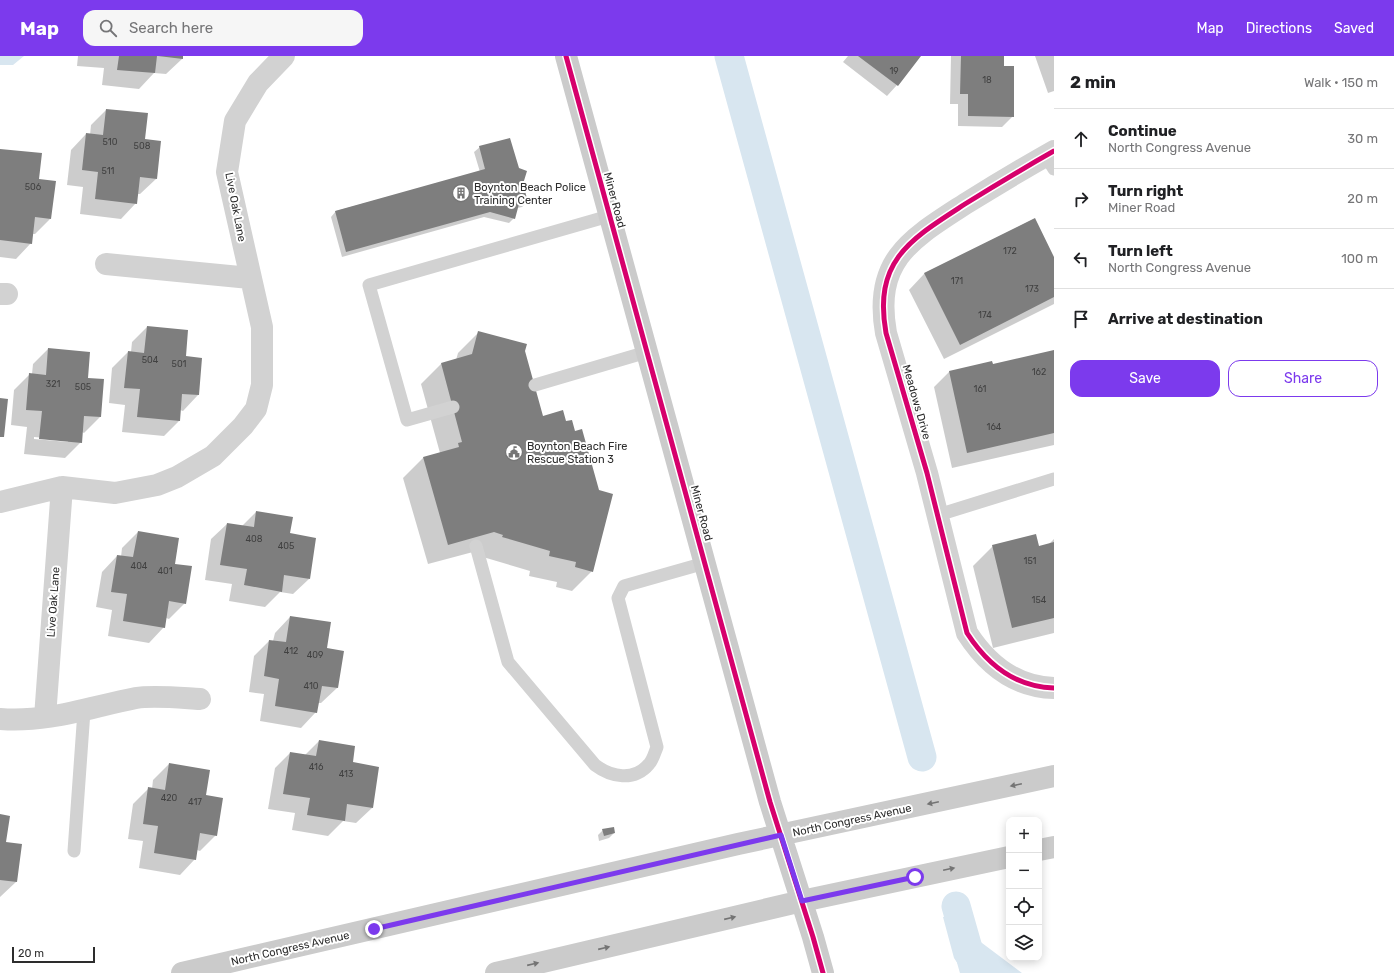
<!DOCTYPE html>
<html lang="en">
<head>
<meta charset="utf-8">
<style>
  body { margin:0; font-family:Rubik,sans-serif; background:#f6f6f6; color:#202124 }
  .controls { position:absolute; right:12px; bottom:12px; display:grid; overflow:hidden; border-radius:8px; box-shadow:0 2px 10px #0003 }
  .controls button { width:36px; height:36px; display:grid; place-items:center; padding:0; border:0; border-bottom:1px solid #e0e0e0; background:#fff; color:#202124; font:20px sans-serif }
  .scale { position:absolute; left:12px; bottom:10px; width:83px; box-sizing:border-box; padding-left:4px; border:2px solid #2d2d2d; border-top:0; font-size:11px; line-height:14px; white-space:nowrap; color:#2d2d2d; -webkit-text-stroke:3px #fff; paint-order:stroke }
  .stop { position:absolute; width:12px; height:12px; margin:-9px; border:3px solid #7c3aed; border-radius:50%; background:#fff }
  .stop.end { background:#7c3aed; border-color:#fff; box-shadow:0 1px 4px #0008 }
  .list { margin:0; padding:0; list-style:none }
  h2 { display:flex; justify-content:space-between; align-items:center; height:52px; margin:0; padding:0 16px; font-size:17px }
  h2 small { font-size:13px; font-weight:400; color:#757577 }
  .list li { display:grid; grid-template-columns:26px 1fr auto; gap:12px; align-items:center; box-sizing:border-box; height:60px; padding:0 16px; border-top:1px solid #e0e0e0 }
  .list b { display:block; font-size:15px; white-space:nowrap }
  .list p { margin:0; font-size:13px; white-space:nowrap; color:#757577 }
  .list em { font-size:13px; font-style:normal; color:#757577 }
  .actions { display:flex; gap:8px; padding:12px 16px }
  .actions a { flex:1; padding:9px 0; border:1px solid #7c3aed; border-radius:12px; text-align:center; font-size:14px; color:#7c3aed }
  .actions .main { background:#7c3aed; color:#fff }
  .icon { flex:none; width:22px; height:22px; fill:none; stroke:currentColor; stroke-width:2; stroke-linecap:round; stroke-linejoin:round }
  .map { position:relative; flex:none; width:1054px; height:917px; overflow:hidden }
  header { display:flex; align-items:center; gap:24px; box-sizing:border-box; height:56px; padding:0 20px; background:#7c3aed; color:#fff }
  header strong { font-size:19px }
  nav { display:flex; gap:22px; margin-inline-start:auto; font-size:14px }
  .search { width:280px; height:36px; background:#f6f6f6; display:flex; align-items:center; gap:10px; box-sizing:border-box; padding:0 14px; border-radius:12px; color:#757577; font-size:15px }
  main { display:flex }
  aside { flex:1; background:#fff }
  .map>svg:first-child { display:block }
  .water { fill:#d8e6f0 }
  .shadow { fill:#0003; fill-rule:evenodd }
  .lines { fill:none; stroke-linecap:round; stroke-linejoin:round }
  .canal { stroke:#d8e6f0; stroke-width:29 }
  .building { fill:#7e7e7e }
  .lane { stroke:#d2d2d2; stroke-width:13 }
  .street { stroke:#d2d2d2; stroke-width:22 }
  .secondary { stroke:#cbcbcb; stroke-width:22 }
  .cycleway-casing { stroke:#fff; stroke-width:8 }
  .cycleway { stroke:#d6006c; stroke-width:5 }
  .oneway { fill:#747474 }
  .route { stroke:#7c3aed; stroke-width:5 }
  .labels { text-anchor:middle; stroke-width:4; stroke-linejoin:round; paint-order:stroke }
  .number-label { font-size:9px; fill:#414141 }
  .poi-label { font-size:11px; fill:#2d2d2d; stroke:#fff; text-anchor:start }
  .street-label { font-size:11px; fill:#2d2d2d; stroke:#fff }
</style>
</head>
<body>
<header>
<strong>Map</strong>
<div class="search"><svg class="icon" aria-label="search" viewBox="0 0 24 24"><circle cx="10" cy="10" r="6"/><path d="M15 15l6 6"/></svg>Search here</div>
<nav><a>Map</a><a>Directions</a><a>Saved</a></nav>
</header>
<main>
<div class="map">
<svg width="1054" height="917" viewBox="0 0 1054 917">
  <rect width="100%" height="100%" fill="#fff"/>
  <path class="water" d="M 0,0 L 24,0 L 13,9 L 0,9 Z
    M 970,854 L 978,884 L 1022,917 L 964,917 L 954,902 L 943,861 Z"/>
  <path class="shadow" d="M 78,0 L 182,0 L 182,3 L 166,18 L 154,17 L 139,33 L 102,29 L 104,12 L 77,10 Z
    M 848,0 L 919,0 L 897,29 L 887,40 L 843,6 Z
    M 951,0 L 1003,0 L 1003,11 L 1013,60 L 1002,71 L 958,70 L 958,48 L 950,48 Z
    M 1035,0 L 1054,0 L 1054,35 L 1048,37 Z
    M 106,54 L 144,84 L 156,123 L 140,138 L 137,138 L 136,147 L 121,163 L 80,158 L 83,131 L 67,129 L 71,94 L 86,78 L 90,79 L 91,69 Z
    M 480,91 L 522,128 L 527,146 L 522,151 L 517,152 L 514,162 L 509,167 L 484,161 L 342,201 L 331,161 L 336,155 L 480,116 L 474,96 Z
    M 0,94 L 38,124 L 50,163 L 35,178 L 32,178 L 31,187 L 16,203 L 0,201 Z
    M 1034,163 L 1054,203 L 1054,248 L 944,303 L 909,234 L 924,218 Z
    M 147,271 L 185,301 L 201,303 L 198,339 L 183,355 L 180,354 L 179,365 L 164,380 L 122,376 L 125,349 L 109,347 L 112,312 L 128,296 L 131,296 L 132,286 Z
    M 478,277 L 524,295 L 542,361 L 565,366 L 574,376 L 598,435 L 592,515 L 572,535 L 556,531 L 557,526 L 529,520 L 530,515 L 483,501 L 473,496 L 428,508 L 403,422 L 423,402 L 440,397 L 421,328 L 441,308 L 456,304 L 458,297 Z
    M 48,293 L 87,323 L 103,324 L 100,361 L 84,377 L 82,376 L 81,386 L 65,402 L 24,398 L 27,371 L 11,369 L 14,334 L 30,318 L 32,318 L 33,308 ZM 34,381 L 68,384 L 68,386 L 34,383 Z
    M 1054,295 L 1054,389 L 952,412 L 934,331 L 949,316 L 991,306 L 992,309 Z
    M 256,456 L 309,523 L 293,538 L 280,536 L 265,551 L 229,545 L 232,528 L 205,524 L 211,483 L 227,468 L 242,470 Z
    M 138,476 L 174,508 L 185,547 L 169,563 L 166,562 L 164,571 L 149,587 L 108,580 L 112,554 L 96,551 L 102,516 L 117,500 L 121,501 L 122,492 Z
    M 1054,483 L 1054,577 L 993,592 L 973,510 L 993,490 L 1039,491 L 1049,488 Z
    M 290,561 L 326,593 L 342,596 L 337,632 L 321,647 L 318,647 L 316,656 L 301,672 L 260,665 L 264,638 L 249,636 L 254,600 L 269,585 L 273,585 L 275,577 Z
    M 319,685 L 352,707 L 372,752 L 356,767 L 343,765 L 328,780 L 292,774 L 295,757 L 268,753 L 275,712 L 290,697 L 305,699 Z
    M 169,708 L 205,740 L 216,779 L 200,795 L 197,794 L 195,803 L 180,819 L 139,812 L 143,785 L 128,783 L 133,748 L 149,732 L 152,733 L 153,724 Z
    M 0,759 L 5,786 L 16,826 L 0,841 Z
    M 603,774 L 614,777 L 609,782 L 599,785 L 598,779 Z"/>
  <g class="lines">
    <path class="canal" d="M 729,0 L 922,701
      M 956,850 L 975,917"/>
  </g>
  <path class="building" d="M 119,0 L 157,0 L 155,17 L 117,14 Z
    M 158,0 L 183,0 L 183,3 Z
    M 858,0 L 921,0 L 898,30 Z
    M 961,0 L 1004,0 L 1004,10 L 1014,10 L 1014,61 L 968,60 L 968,38 L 960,38 Z
    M 106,53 L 148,57 L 145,83 L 161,85 L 157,123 L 140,121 L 137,148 L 95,143 L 98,116 L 82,114 L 86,77 L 103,79 Z
    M 510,82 L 519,112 L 527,115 L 523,128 L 528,146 L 519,148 L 515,163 L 490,156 L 346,196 L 335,155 L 485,113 L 479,90 Z
    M 0,93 L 42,97 L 39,123 L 56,125 L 51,163 L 35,161 L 32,188 L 0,184 Z
    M 1035,162 L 1054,201 L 1054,241 L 960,289 L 924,217 Z
    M 147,270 L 188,274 L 186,300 L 202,302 L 199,339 L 182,338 L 180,365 L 137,361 L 140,333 L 124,332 L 128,295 L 144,297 Z
    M 478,275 L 527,288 L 525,295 L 543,360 L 563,354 L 566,365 L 572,364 L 575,375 L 582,373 L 599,434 L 613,438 L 593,516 L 575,511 L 576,506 L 549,500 L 550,495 L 502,481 L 503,479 L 494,476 L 448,489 L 423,401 L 459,391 L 458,387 L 462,386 L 441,307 L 472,298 Z
    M 48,292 L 90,296 L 88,322 L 104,323 L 101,361 L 84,360 L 82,387 L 39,383 L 42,355 L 26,354 L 29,317 L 46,319 Z
    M 1054,294 L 1054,377 L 967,397 L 949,315 L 992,305 L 993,308 Z
    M 0,342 L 8,343 L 4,381 L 0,381 Z
    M 256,455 L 293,461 L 290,477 L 316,482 L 310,523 L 284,519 L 282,536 L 244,529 L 247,513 L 220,509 L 227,467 L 254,471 Z
    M 138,475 L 179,482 L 175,508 L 192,510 L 186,548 L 169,545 L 165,572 L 123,565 L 127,538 L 111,536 L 117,499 L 133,501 Z
    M 1036,478 L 1039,490 L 1054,486 L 1054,562 L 1012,572 L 992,489 Z
    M 290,560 L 331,566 L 327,592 L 344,595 L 338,632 L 322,630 L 317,657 L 275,650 L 279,623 L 264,620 L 269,584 L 286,586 Z
    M 319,684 L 355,690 L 353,706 L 379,711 L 373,752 L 347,748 L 345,765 L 307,759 L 310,742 L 283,738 L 290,696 L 316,700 Z
    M 169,707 L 210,714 L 206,739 L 223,742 L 217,780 L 200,777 L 196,804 L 154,797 L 158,770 L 143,768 L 148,731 L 165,734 Z
    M 0,758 L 10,760 L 6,786 L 22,788 L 17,826 L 0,824 Z
    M 614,771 L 615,777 L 604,780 L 602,773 Z"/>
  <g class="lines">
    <path class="lane" d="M 1046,100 L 1054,113
      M 535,329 L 647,296
      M 453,351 L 407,364 L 369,229 L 609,160
      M 938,459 L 1054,423
      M 476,490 L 508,606 L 595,709 C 611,721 634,726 649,708 C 653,704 655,696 657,691 L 618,542 L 624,530 L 705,507
      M 74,795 L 84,655"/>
    <path class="street" d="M 1054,95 C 1024,112 994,130 965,148 C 911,183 873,204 886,277 L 927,417 L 967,577 C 987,608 1015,631 1054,632
      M 106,208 L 250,222
      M 0,238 L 7,238
      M 0,446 L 62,431 L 115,437 L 157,429 L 177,421 L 213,400 L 243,370 L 256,353 L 262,329 L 262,271 L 227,116 L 235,65 L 258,27 L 284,0
      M 45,661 L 62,431
      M 0,663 C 47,667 90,651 136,642 C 153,639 182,642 200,643"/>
    <path class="secondary" d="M 566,0 L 770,746 L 813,881 L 823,917
      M 1039,794 L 1054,791
      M 182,917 L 738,788 L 1054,720
      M 496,917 L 802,845 L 1009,801"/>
    <g class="cycleway-casing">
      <path id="cycleway" d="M 566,0 L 770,746 L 813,881 L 823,917
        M 1054,95 C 1024,112 994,130 965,148 C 911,183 873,204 886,277 L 927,417 L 967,577 C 987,608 1015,631 1054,632"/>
    </g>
    <use href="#cycleway" class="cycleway"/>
  </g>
  <defs><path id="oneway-solid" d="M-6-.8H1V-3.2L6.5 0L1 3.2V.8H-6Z"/></defs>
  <g class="oneway">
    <use href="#oneway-solid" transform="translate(1016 729) rotate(168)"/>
    <use href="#oneway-solid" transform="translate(933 747) rotate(168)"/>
    <use href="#oneway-solid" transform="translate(949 813) rotate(-12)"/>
    <use href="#oneway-solid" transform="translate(730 862) rotate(-13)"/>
    <use href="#oneway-solid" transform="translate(604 892) rotate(-13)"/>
    <use href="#oneway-solid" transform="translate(533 908) rotate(-13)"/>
  </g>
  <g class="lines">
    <path class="route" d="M 374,873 L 781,779 L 802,845 L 915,821"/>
  </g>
  <defs>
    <g id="building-ring" transform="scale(0.9)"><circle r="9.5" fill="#fff" stroke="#767676" stroke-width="1.5"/><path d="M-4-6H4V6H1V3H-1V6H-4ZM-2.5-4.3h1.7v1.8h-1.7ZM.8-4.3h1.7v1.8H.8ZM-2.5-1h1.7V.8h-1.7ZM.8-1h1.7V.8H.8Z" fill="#767676"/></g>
    <g id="civic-ring" transform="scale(0.9)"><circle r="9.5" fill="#fff" stroke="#767676" stroke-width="1.5"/><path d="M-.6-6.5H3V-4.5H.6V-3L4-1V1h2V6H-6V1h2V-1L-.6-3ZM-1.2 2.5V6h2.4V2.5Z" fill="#767676"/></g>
  </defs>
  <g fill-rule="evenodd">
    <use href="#building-ring" x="461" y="137"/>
    <use href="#civic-ring" x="514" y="396"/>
  </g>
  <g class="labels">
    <g class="number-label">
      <text x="894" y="18">19</text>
      <text x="987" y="27">18</text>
      <text x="110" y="89">510</text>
      <text x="142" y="93">508</text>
      <text x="108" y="118">511</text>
      <text x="33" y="134">506</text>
      <text x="1010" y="198">172</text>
      <text x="957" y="228">171</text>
      <text x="1032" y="236">173</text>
      <text x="985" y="262">174</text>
      <text x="150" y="307">504</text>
      <text x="179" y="311">501</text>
      <text x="1039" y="319">162</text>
      <text x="53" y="331">321</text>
      <text x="83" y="334">505</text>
      <text x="980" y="336">161</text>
      <text x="994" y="374">164</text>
      <text x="254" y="486">408</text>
      <text x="286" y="493">405</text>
      <text x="1030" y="508">151</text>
      <text x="139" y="513">404</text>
      <text x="165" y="518">401</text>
      <text x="1039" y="547">154</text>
      <text x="291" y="598">412</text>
      <text x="315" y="602">409</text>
      <text x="311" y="633">410</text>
      <text x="316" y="714">416</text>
      <text x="346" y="721">413</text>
      <text x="169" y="745">420</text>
      <text x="195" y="749">417</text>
    </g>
    <g class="poi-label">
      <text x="474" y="135">Boynton Beach Police<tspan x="474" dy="13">Training Center</tspan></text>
      <text x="527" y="394">Boynton Beach Fire<tspan x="527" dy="13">Rescue Station 3</tspan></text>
    </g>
    <g class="street-label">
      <text transform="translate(615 144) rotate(75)" y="4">Miner Road</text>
      <text transform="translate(236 151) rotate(79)" y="4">Live Oak Lane</text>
      <text transform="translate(917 346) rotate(74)" y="4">Meadows Drive</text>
      <text transform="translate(702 457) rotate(75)" y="4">Miner Road</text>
      <text transform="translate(53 546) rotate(-86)" y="4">Live Oak Lane</text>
      <text transform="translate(852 764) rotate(-12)" y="4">North Congress Avenue</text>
      <text transform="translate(290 892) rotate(-13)" y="4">North Congress Avenue</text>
    </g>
  </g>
</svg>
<div class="controls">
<button>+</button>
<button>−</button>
<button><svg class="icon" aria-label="locate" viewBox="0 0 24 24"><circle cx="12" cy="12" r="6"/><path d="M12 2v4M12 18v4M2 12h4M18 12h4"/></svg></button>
<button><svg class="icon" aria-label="layers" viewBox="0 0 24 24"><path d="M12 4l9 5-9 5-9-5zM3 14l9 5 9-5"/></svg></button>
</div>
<div class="scale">20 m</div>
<div class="stop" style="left:915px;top:821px"></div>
<div class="stop end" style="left:374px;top:873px"></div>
</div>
<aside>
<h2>2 min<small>Walk · 150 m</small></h2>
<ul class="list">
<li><svg class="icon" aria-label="ahead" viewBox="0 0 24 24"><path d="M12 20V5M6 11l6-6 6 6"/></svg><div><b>Continue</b><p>North Congress Avenue</p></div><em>30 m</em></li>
<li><svg class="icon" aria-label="right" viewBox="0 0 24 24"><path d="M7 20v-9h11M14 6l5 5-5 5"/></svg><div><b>Turn right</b><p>Miner Road</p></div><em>20 m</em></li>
<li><svg class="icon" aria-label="left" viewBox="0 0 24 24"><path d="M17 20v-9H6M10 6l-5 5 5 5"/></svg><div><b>Turn left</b><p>North Congress Avenue</p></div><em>100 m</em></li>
<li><svg class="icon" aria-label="arrive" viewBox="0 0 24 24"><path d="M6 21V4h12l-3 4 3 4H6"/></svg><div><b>Arrive at destination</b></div></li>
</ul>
<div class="actions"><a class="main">Save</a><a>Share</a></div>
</aside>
</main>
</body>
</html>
